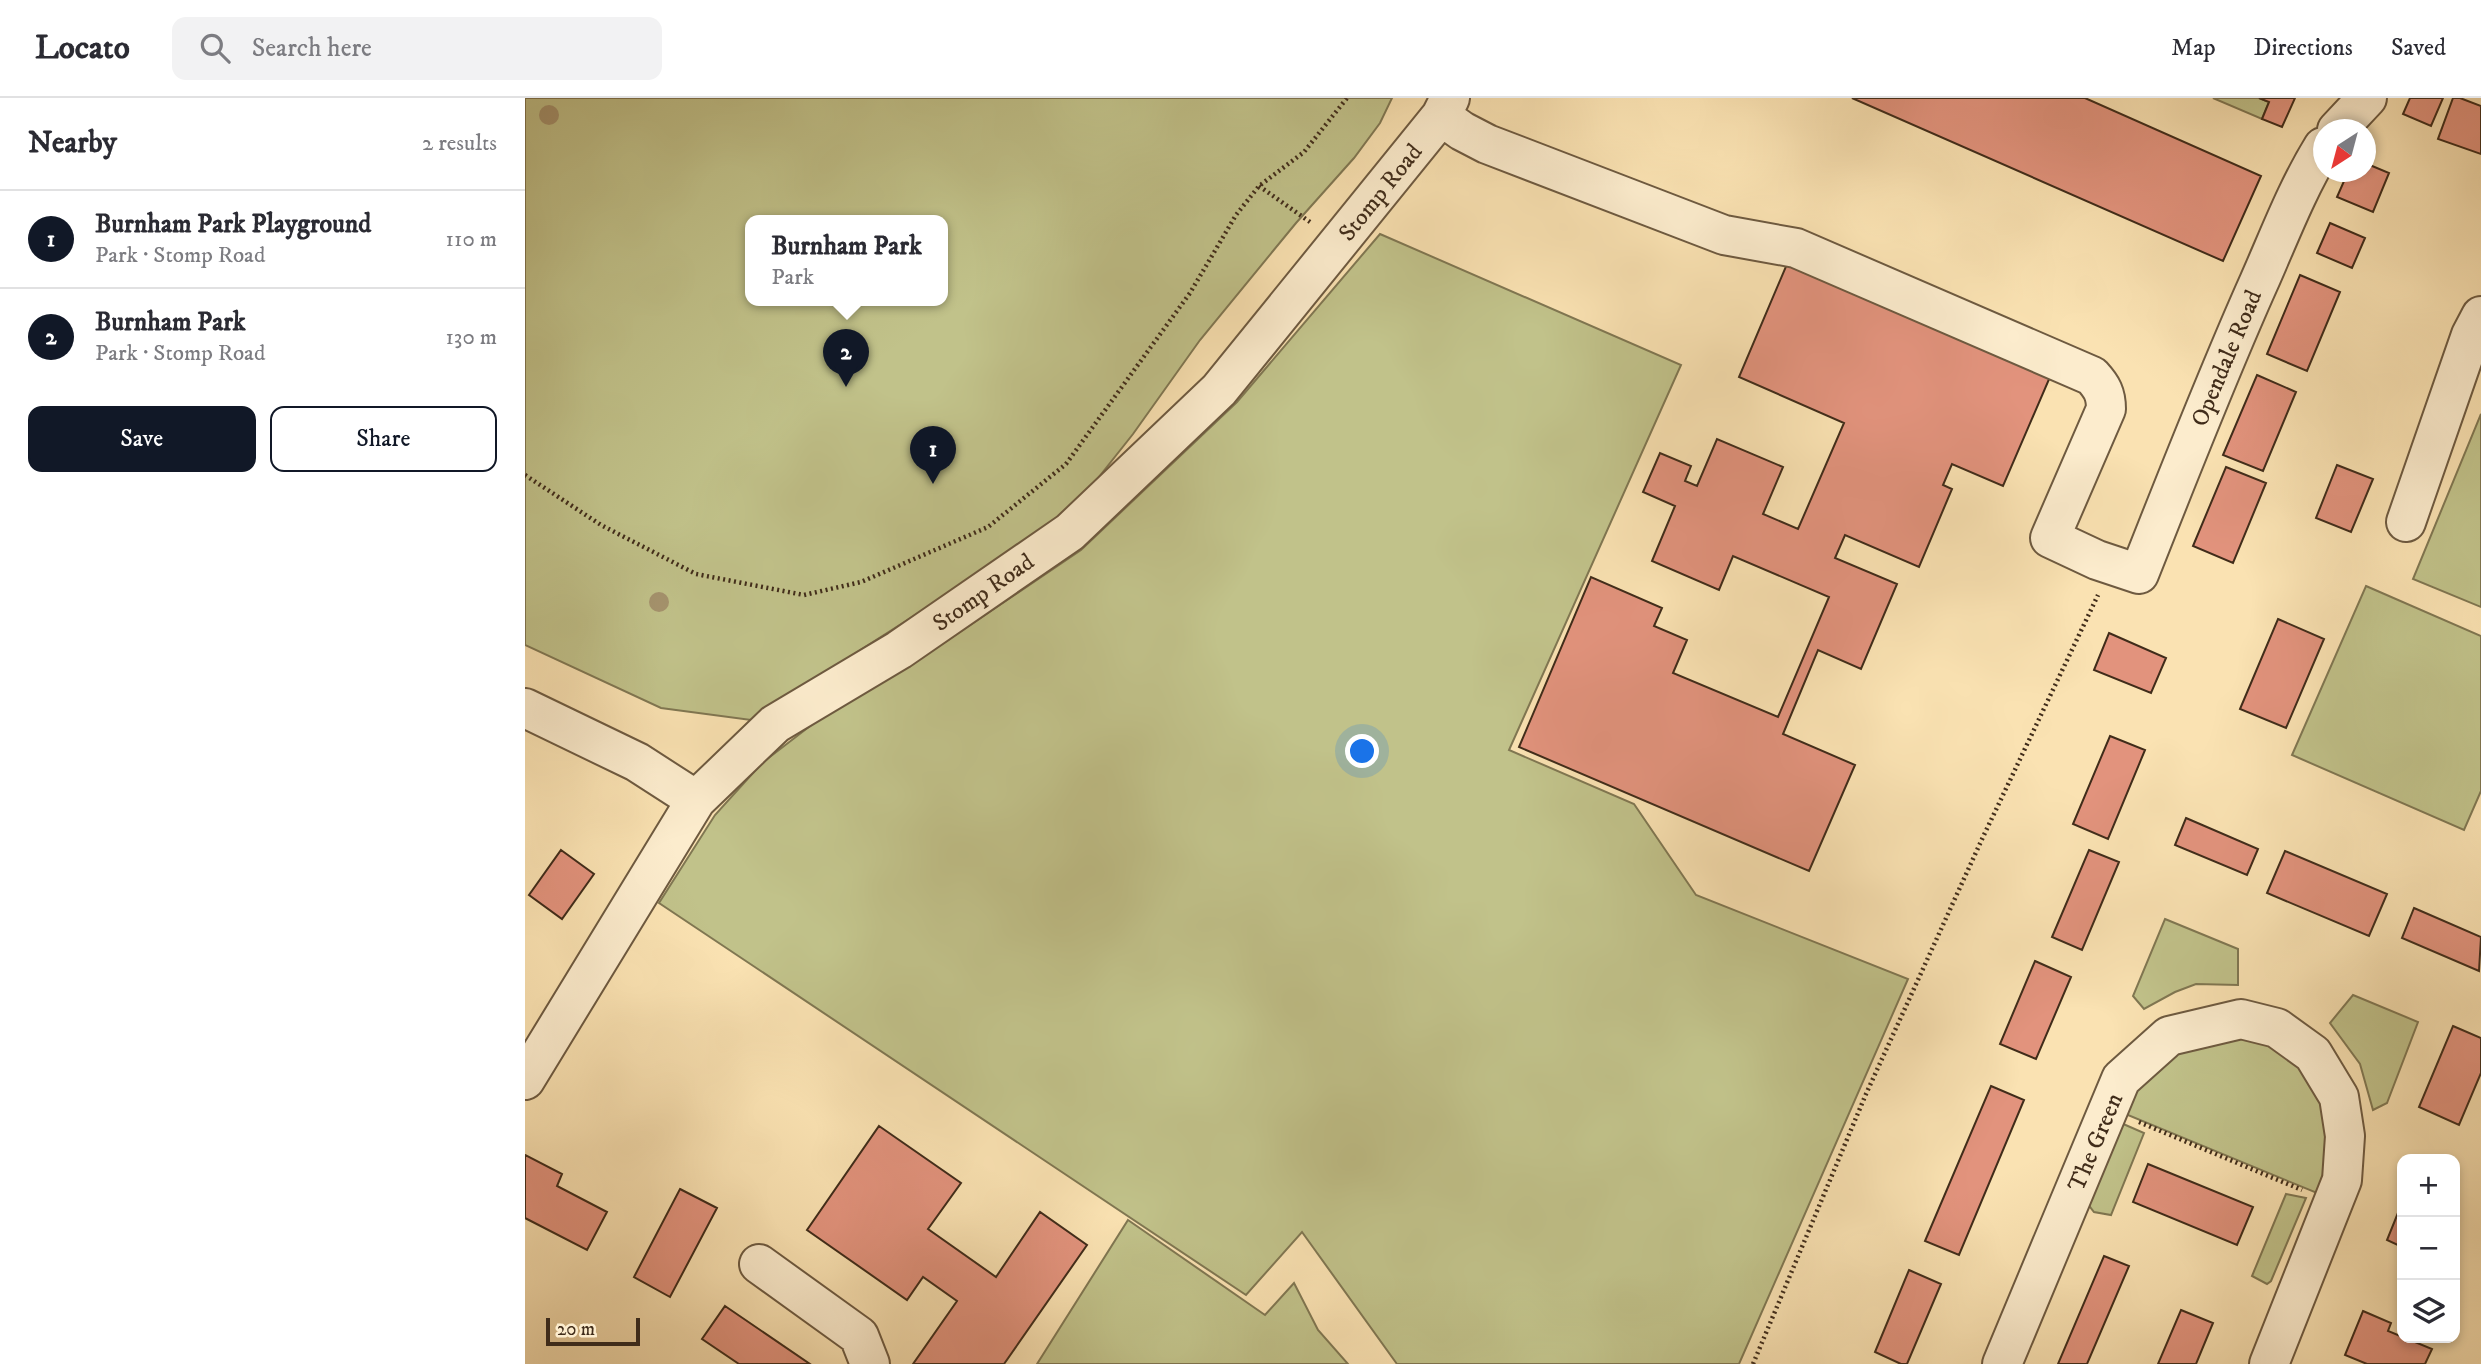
<!DOCTYPE html>
<html lang="en">
<head>
<meta charset="utf-8">
<style>
  body { margin:0; font-family:"IM FELL DW Pica",serif; background:#f2f2f3; color:#2b2b33 }
  .controls { position:absolute; right:21px; bottom:21px; display:grid; overflow:hidden; border-radius:14px; box-shadow:0 4px 10px #0003 }
  .controls button { width:63px; height:63px; display:grid; place-items:center; padding:0; border:0; border-bottom:2px solid #e1e1e2; background:#fff; color:#2b2b33; font:35px sans-serif }
  .compass { position:absolute; left:1788px; top:21px; width:63px; height:63px; border-radius:50%; background:#fff; box-shadow:0 4px 10px #0003; rotate:216deg }
  .scale { position:absolute; left:21px; bottom:18px; width:94px; box-sizing:border-box; padding-left:7px; border:4px solid #402c1a; border-top:0; font-size:19px; line-height:24px; white-space:nowrap; color:#402c1a; -webkit-text-stroke:5px #fceccd; paint-order:stroke }
  .you { position:absolute; left:838px; top:654px; width:24px; height:24px; margin:-18px; border:5px solid #fff; border-radius:50%; background:#1a73e8; box-shadow:0 0 0 10px #1a73e833 }
  .badge { display:grid; place-items:center; width:46px; height:46px; border-radius:50%; background:#111827; color:#fff; font-size:23px; font-weight:700 }
  .pin { position:absolute; translate:-50% -58px; filter:drop-shadow(0 2px 4px #0008) }
  .pin::after { content:''; position:absolute; top:37px; width:24px; height:21px; background:inherit; clip-path:polygon(0 0,100% 0,50% 100%) }
  .popup { position:absolute; left:220px; top:117px; width:203px; height:91px; box-sizing:border-box; display:grid; place-content:center; border-radius:14px; background:#fff; filter:drop-shadow(0 2px 5px #0005); font-size:23px; white-space:nowrap; color:#7c7c81 }
  .popup b { font-size:26px; color:#2b2b33 }
  .popup::after { content:''; position:absolute; left:50%; top:100%; margin-left:-14px; border:14px solid transparent; border-top-color:#fff }
  .list { margin:0; padding:0; list-style:none }
  h2 { display:flex; justify-content:space-between; align-items:center; height:91px; margin:0; padding:0 28px; font-size:30px }
  h2 small { font-size:23px; font-weight:400; color:#7c7c81 }
  .list li { display:grid; grid-template-columns:46px 1fr auto; gap:21px; align-items:center; box-sizing:border-box; height:98px; padding:0 28px; border-top:2px solid #e1e1e2 }
  .list b { display:block; font-size:26px; white-space:nowrap }
  .list p { margin:0; font-size:23px; white-space:nowrap; color:#7c7c81 }
  .list em { font-size:23px; font-style:normal; color:#7c7c81 }
  .actions { display:flex; gap:14px; padding:21px 28px }
  .actions a { flex:1; padding:16px 0; border:2px solid #111827; border-radius:14px; text-align:center; font-size:24px; color:#111827 }
  .actions .main { background:#111827; color:#fff }
  .icon { flex:none; width:38px; height:38px; fill:none; stroke:currentColor; stroke-width:2; stroke-linecap:round; stroke-linejoin:round }
  .map { position:relative; flex:none; width:1956px; height:1266px; overflow:hidden }
  header { display:flex; align-items:center; gap:42px; box-sizing:border-box; height:98px; padding:0 35px; background:#fff; border-bottom:2px solid #e1e1e2 }
  header strong { font-size:33px }
  nav { display:flex; gap:38px; margin-inline-start:auto; font-size:24px }
  .search { width:490px; height:63px; background:#f2f2f3; display:flex; align-items:center; gap:18px; box-sizing:border-box; padding:0 24px; border-radius:14px; color:#7c7c81; font-size:26px }
  main { display:flex }
  aside { flex:1; background:#fff }
  .map>svg:first-child { display:block }
  .green { fill:#c1c28a; stroke:#807752; stroke-width:2; fill-rule:evenodd }
  .building { fill:#e2937d; stroke:#402c1a; stroke-width:2 }
  .lines { fill:none; stroke-linecap:round; stroke-linejoin:round }
  .minor-casing { stroke:#6e5a40; stroke-width:42 }
  .path { stroke:#402c1a; stroke-width:4.5; stroke-dasharray:2 3.5; stroke-linecap:butt }
  .minor { stroke:#fceccd; stroke-width:38 }
  .tree { fill:#a5936e }
  .labels { text-anchor:middle; stroke-width:5; stroke-linejoin:round; paint-order:stroke }
  .street-label { font-size:24px; fill:#402c1a; stroke:#fceccd }
</style>
</head>
<body>
<header>
<strong>Locato</strong>
<div class="search"><svg class="icon" aria-label="search" viewBox="0 0 24 24"><circle cx="10" cy="10" r="6"/><path d="M15 15l6 6"/></svg>Search here</div>
<nav><a>Map</a><a>Directions</a><a>Saved</a></nav>
</header>
<main>
<aside>
<h2>Nearby<small>2 results</small></h2>
<ul class="list">
<li><span class="badge">1</span><div><b>Burnham Park Playground</b><p>Park · Stomp Road</p></div><em>110 m</em></li>
<li><span class="badge">2</span><div><b>Burnham Park</b><p>Park · Stomp Road</p></div><em>130 m</em></li>
</ul>
<div class="actions"><a class="main">Save</a><a>Share</a></div>
</aside>
<div class="map">
<svg width="1956" height="1266" viewBox="0 0 1956 1266">
  <rect width="100%" height="100%" fill="#fae2b2"/>
  <filter id="stains"><feTurbulence type="fractalNoise" baseFrequency=".00286" numOctaves="4"/><feColorMatrix values="0 0 0 0 .2 0 0 0 0 .09 0 0 0 0 .02 0 0 0 .5 -.17"/></filter>
  <radialGradient id="worn" r=".72"><stop offset=".6" stop-color="#630" stop-opacity="0"/><stop offset="1" stop-color="#630" stop-opacity=".3"/></radialGradient>
  <path class="green" d="M 0,0 L 867,0 L 855,25 L 829,60 L 771,125 L 675,242 L 608,336 L 558,399 L 492,452 L 226,622 L 136,610 L 0,547 ZM 225,123 L 417,123 L 417,203 L 225,203 Z
    M 1688,0 L 1734,0 L 1744,4 L 1737,21 Z
    M 855,136 L 1156,267 L 984,652 L 1109,706 L 1171,797 L 1383,881 L 1214,1266 L 872,1266 L 777,1134 L 721,1197 L 134,805 L 190,717 L 237,665 L 289,625 L 420,544 L 556,452 L 712,304 Z
    M 1956,316 L 1956,509 L 1888,481 Z
    M 1841,488 L 1956,538 L 1956,693 L 1939,732 L 1767,657 Z
    M 1640,821 L 1713,851 L 1713,887 L 1671,886 L 1650,894 L 1619,911 L 1608,898 Z
    M 1828,897 L 1893,924 L 1862,1005 L 1848,1012 L 1835,966 L 1805,925 Z
    M 1699,933 L 1760,951 L 1804,1008 L 1806,1051 L 1792,1095 L 1598,1015 L 1619,976 L 1651,945 Z
    M 1596,1025 L 1619,1035 L 1586,1117 L 1569,1114 L 1562,1105 Z
    M 1761,1096 L 1781,1100 L 1746,1183 L 1742,1186 L 1727,1178 Z
    M 603,1122 L 740,1217 L 769,1185 L 793,1232 L 823,1266 L 512,1266 Z"/>
  <path class="building" d="M 1327,0 L 1560,0 L 1736,78 L 1698,163 Z
    M 1734,0 L 1770,0 L 1757,29 L 1737,21 L 1744,4 Z
    M 1885,0 L 1918,0 L 1906,28 L 1878,16 Z
    M 1928,0 L 1935,0 L 1956,8 L 1956,56 L 1913,41 Z
    M 1840,65 L 1864,75 L 1848,114 L 1812,99 L 1823,74 L 1840,74 Z
    M 1805,125 L 1840,140 L 1827,170 L 1792,155 Z
    M 1265,159 L 1528,272 L 1478,388 L 1427,366 L 1418,387 L 1427,391 L 1394,469 L 1320,437 L 1310,460 L 1372,486 L 1336,571 L 1293,552 L 1258,636 L 1330,667 L 1284,773 L 994,649 L 1066,479 L 1137,510 L 1129,528 L 1162,542 L 1148,575 L 1253,619 L 1304,499 L 1208,458 L 1194,492 L 1127,463 L 1150,408 L 1118,394 L 1135,355 L 1166,368 L 1160,383 L 1172,388 L 1192,341 L 1258,369 L 1238,416 L 1273,431 L 1319,325 L 1214,279 Z
    M 1775,177 L 1815,194 L 1782,273 L 1742,256 Z
    M 1732,277 L 1771,294 L 1738,373 L 1698,357 Z
    M 1812,367 L 1848,381 L 1826,434 L 1791,420 Z
    M 1701,369 L 1741,385 L 1708,465 L 1668,448 Z
    M 1753,521 L 1799,541 L 1761,630 L 1715,611 Z
    M 1584,535 L 1641,560 L 1626,595 L 1569,572 Z
    M 1585,638 L 1620,652 L 1583,741 L 1548,726 Z
    M 1661,720 L 1733,751 L 1722,777 L 1650,747 Z
    M 36,752 L 69,776 L 37,821 L 4,797 Z
    M 1564,752 L 1594,764 L 1557,852 L 1527,839 Z
    M 1760,753 L 1862,796 L 1844,838 L 1742,795 Z
    M 1889,810 L 1956,839 L 1954,873 L 1877,840 Z
    M 1510,863 L 1546,879 L 1511,961 L 1475,946 Z
    M 1928,928 L 1956,940 L 1956,975 L 1934,1027 L 1894,1009 Z
    M 1466,988 L 1499,1002 L 1434,1157 L 1400,1143 Z
    M 354,1028 L 436,1085 L 403,1131 L 471,1179 L 515,1114 L 562,1147 L 479,1266 L 388,1266 L 432,1203 L 398,1179 L 382,1202 L 282,1132 Z
    M 0,1057 L 37,1076 L 32,1088 L 82,1114 L 62,1152 L 0,1120 Z
    M 1623,1066 L 1728,1109 L 1712,1147 L 1608,1104 Z
    M 155,1091 L 192,1110 L 145,1199 L 109,1179 Z
    M 1877,1105 L 1877,1149 L 1862,1142 Z
    M 1579,1158 L 1604,1168 L 1562,1266 L 1533,1266 Z
    M 1384,1172 L 1416,1186 L 1382,1266 L 1376,1266 L 1350,1254 Z
    M 200,1208 L 285,1266 L 214,1266 L 177,1241 Z
    M 1656,1212 L 1688,1225 L 1671,1266 L 1633,1266 Z
    M 1838,1213 L 1866,1225 L 1863,1233 L 1907,1251 L 1900,1266 L 1842,1266 L 1820,1257 Z"/>
  <g class="lines">
    <g class="minor-casing">
      <path id="minor" d="M 916,18 L 937,33 L 962,46 L 1199,137 L 1271,150 L 1567,278 C 1577,289 1581,296 1581,311 L 1525,440 L 1572,462 L 1614,476 C 1653,378 1691,280 1734,184 C 1754,139 1772,91 1798,49
        M 1812,32 L 1842,0
        M 1881,424 L 1946,237 L 1956,218
        M 0,610 L 112,664 L 171,702
        M 0,982 L 171,702 L 250,626 L 374,552 L 545,434 L 694,292 L 916,18 L 925,0
        M 234,1166 L 334,1238 L 345,1266
        M 1477,1266 L 1596,981 L 1644,938 L 1716,921 L 1752,930 L 1788,956 L 1814,999 L 1820,1038 L 1817,1082 L 1744,1266"/>
    </g>
    <path class="path" d="M 734,88 L 785,124
      M 0,377 L 76,427 L 171,476 L 279,497 L 336,484 L 463,429 L 541,366 L 665,195 L 711,117 L 734,88 L 779,54 L 822,0
      M 1614,1024 L 1777,1092
      M 1228,1266 L 1341,996 L 1458,739 L 1573,497"/>
    <use href="#minor" class="minor"/>
  </g>
  <g class="tree">
    <circle cx="24" cy="17" r="10"/>
    <circle cx="134" cy="504" r="10"/>
  </g>
  <g class="labels">
    <g class="street-label">
      <text transform="translate(855 94) rotate(-51)" y="8">Stomp Road</text>
      <text transform="translate(1701 260) rotate(-67)" y="8">Opendale Road</text>
      <text transform="translate(458 494) rotate(-35)" y="8">Stomp Road</text>
      <text transform="translate(1570 1044) rotate(-67)" y="8">The Green</text>
    </g>
  </g>
  <rect width="100%" height="100%" filter="url(#stains)"/>
  <rect width="100%" height="100%" fill="url(#worn)"/>
</svg>
<div class="controls">
<button>+</button>
<button>−</button>
<button><svg class="icon" aria-label="layers" viewBox="0 0 24 24"><path d="M12 4l9 5-9 5-9-5zM3 14l9 5 9-5"/></svg></button>
</div>
<svg class="compass" viewBox="-18 -18 36 36"><path d="M0-13l5 13h-10z" fill="#e53935"/><path d="M0 13l5-13h-10z" fill="#7c7c81"/></svg>
<div class="scale">20 m</div>
<div class="you"></div>
<div class="pin badge" style="left:408px;top:386px">1</div>
<div class="pin badge" style="left:321px;top:289px">2</div>
<div class="popup"><b>Burnham Park</b>Park</div>
</div>
</main>
</body>
</html>
